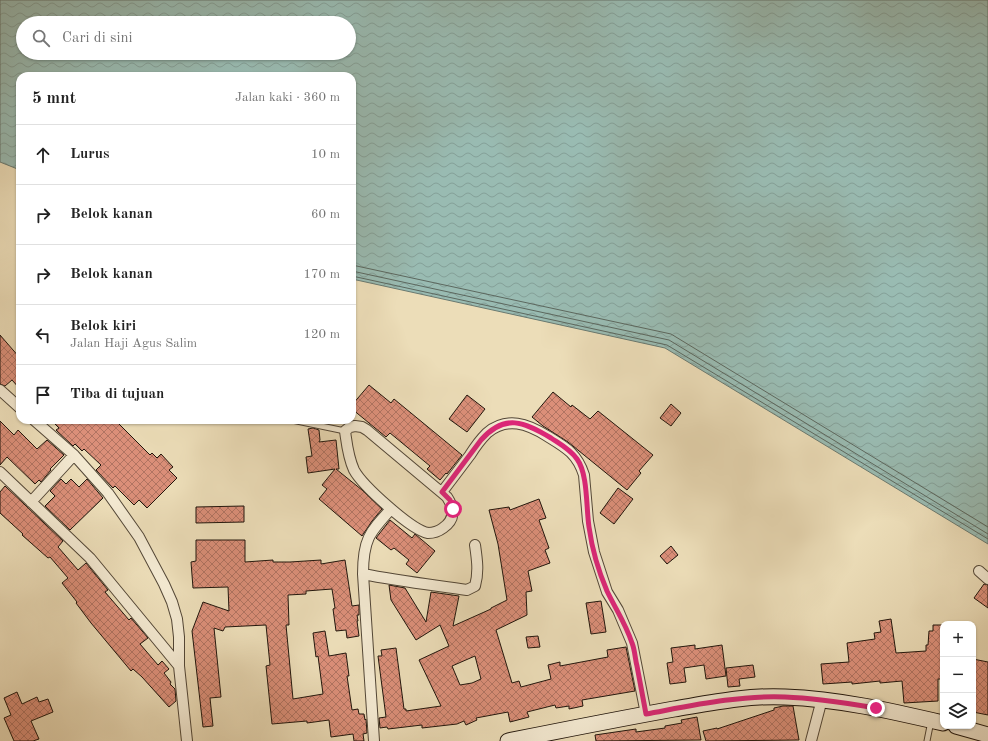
<!DOCTYPE html>
<html lang="id">
<head>
<meta charset="utf-8">
<style>
  body { margin:0; font-family:"Old Standard TT",serif; background:#f2f2f2; color:#222 }
  .controls { position:absolute; right:12px; bottom:12px; display:grid; overflow:hidden; border-radius:8px; box-shadow:0 1px 3px #0004 }
  .controls button { width:36px; height:36px; display:grid; place-items:center; padding:0; border:0; border-bottom:1px solid #e0e0e0; background:#fff; color:#222; font:20px sans-serif }
  .stop { position:absolute; width:12px; height:12px; margin:-9px; border:3px solid #db2777; border-radius:50%; background:#fff }
  .stop.end { background:#db2777; border-color:#fff; box-shadow:0 1px 4px #0008 }
  .list { margin:0; padding:0; list-style:none }
  h2 { display:flex; justify-content:space-between; align-items:center; height:52px; margin:0; padding:0 16px; font-size:17px }
  h2 small { font-size:13px; font-weight:400; color:#767676 }
  .list li { display:grid; grid-template-columns:26px 1fr auto; gap:12px; align-items:center; box-sizing:border-box; height:60px; padding:0 16px; border-top:1px solid #e0e0e0 }
  .list b { display:block; font-size:15px; white-space:nowrap }
  .list p { margin:0; font-size:13px; white-space:nowrap; color:#767676 }
  .list em { font-size:13px; font-style:normal; color:#767676 }
  .icon { flex:none; width:22px; height:22px; fill:none; stroke:currentColor; stroke-width:2; stroke-linecap:round; stroke-linejoin:round }
  .map { position:relative; flex:none; width:988px; height:741px; overflow:hidden }
  .search { position:absolute; background:#fff; box-shadow:0 1px 3px #0004; left:16px; top:16px; width:340px; height:44px; display:flex; align-items:center; gap:10px; box-sizing:border-box; padding:0 14px; border-radius:22px; color:#767676; font-size:15px }
  .panel { position:absolute; background:#fff; box-shadow:0 1px 3px #0004; left:16px; top:72px; width:340px; height:352px; border-radius:12px }
  .map>svg:first-child { display:block }
  .water { fill:url(#water-waves); stroke:#697970; fill-rule:evenodd }
  .lines { fill:none; stroke-linecap:round; stroke-linejoin:round }
  .shore { stroke:#5c685f; stroke-width:1 }
  .building { fill:url(#building-cross-hatch); stroke:#20150c; fill-rule:evenodd }
  .lane-casing { stroke:#534737; stroke-width:7 }
  .street-casing { stroke:#534737; stroke-width:12 }
  .secondary-casing { stroke:#20150c; stroke-width:17 }
  .lane { stroke:#f3e9d1; stroke-width:5 }
  .street { stroke:#f3e9d1; stroke-width:10 }
  .secondary { stroke:#f3e9d1; stroke-width:15 }
  .route { stroke:#db2777; stroke-width:5 }
</style>
</head>
<body>
<div class="map">
<svg width="988" height="741" viewBox="0 0 988 741">
  <defs>
    <pattern id="water-waves" width="16" height="10" patternUnits="userSpaceOnUse"><rect width="16" height="10" fill="#99bbb2"/><path d="M0 5q4-4 8 0t8 0" fill="none" stroke="#84a098"/></pattern>
    <pattern id="building-cross-hatch" width="8" height="8" patternUnits="userSpaceOnUse"><rect width="8" height="8" fill="#db8f79"/><path d="M0 0l8 8M0 8l8-8" fill="none" stroke="#b17462"/></pattern>
  </defs>
  <rect width="100%" height="100%" fill="#ecddb8"/>
  <filter id="stains"><feTurbulence type="fractalNoise" baseFrequency=".005" numOctaves="4"/><feColorMatrix values="0 0 0 0 .2 0 0 0 0 .09 0 0 0 0 .02 0 0 0 .5 -.17"/></filter>
  <radialGradient id="worn" r=".72"><stop offset=".6" stop-color="#630" stop-opacity="0"/><stop offset="1" stop-color="#630" stop-opacity=".3"/></radialGradient>
  <path class="water" d="M 0,0 L 988,0 L 988,544 L 665,348 L 352,279 L 352,76 L 20,76 L 20,170 L 0,162 ZM 23,23 L 349,23 L 349,53 L 23,53 Z"/>
  <g class="lines">
    <path class="shore" d="M 352,265 L 671,334 L 988,527
      M 352,271 L 669,340 L 988,534
      M 352,276 L 667,345 L 988,539"/>
  </g>
  <path class="building" d="M 0,335 L 20,358 L 20,389 L 12,380 L 5,386 L 0,384 Z
    M 369,385 L 391,403 L 394,399 L 462,455 L 447,474 L 446,473 L 440,480 L 427,469 L 430,466 L 390,433 L 386,437 L 352,409 L 352,405 Z
    M 553,392 L 571,407 L 572,405 L 590,419 L 598,411 L 653,455 L 639,471 L 641,473 L 627,490 L 568,442 L 543,426 L 532,417 Z
    M 467,395 L 485,409 L 467,432 L 449,419 Z
    M 671,404 L 681,413 L 671,426 L 660,418 Z
    M 51,420 L 115,420 L 150,455 L 152,453 L 157,458 L 161,454 L 173,467 L 169,470 L 177,478 L 147,508 L 139,500 L 134,505 L 115,486 L 113,488 L 96,470 L 101,465 L 84,449 L 82,451 L 75,444 L 73,446 L 56,430 L 59,428 Z
    M 0,421 L 14,435 L 18,430 L 37,449 L 47,440 L 64,455 L 50,469 L 51,470 L 41,482 L 39,480 L 35,484 L 7,457 L 0,465 Z
    M 313,428 L 319,430 L 320,440 L 319,442 L 336,440 L 339,469 L 336,469 L 362,490 L 382,509 L 372,521 L 362,536 L 319,499 L 327,489 L 322,485 L 335,469 L 308,473 L 306,457 L 312,456 L 308,429 Z
    M 61,479 L 66,484 L 71,479 L 79,487 L 87,479 L 103,498 L 70,530 L 45,506 L 55,496 L 50,491 Z
    M 5,486 L 63,541 L 58,547 L 78,570 L 86,563 L 108,590 L 105,592 L 129,620 L 131,618 L 148,638 L 140,644 L 158,665 L 162,661 L 169,669 L 164,673 L 171,682 L 170,684 L 175,689 L 176,701 L 169,707 L 142,677 L 133,669 L 131,671 L 91,623 L 76,603 L 77,602 L 62,583 L 68,578 L 50,557 L 48,558 L 22,535 L 23,534 L 0,513 L 0,492 Z
    M 618,488 L 633,499 L 614,524 L 600,513 Z
    M 539,499 L 546,518 L 539,520 L 549,548 L 545,550 L 550,563 L 528,571 L 532,591 L 526,592 L 527,615 L 496,630 L 512,683 L 519,681 L 521,687 L 551,679 L 548,665 L 560,662 L 560,666 L 608,657 L 607,650 L 626,647 L 635,691 L 582,700 L 583,706 L 569,709 L 569,706 L 556,708 L 555,705 L 527,712 L 529,717 L 510,722 L 508,712 L 476,718 L 477,720 L 466,725 L 464,721 L 457,724 L 422,728 L 422,725 L 388,729 L 387,727 L 380,728 L 379,718 L 386,717 L 378,656 L 382,656 L 381,650 L 396,648 L 404,709 L 406,709 L 406,711 L 441,706 L 419,660 L 449,646 L 440,625 L 416,640 L 391,600 L 389,585 L 405,588 L 426,622 L 431,592 L 459,596 L 453,626 L 491,609 L 491,608 L 507,600 L 498,544 L 489,510 L 509,507 L 510,510 ZM 475,656 L 481,679 L 472,683 L 460,685 L 452,666 Z
    M 244,506 L 244,522 L 196,523 L 196,507 Z
    M 390,520 L 412,538 L 415,534 L 435,551 L 417,573 L 406,564 L 409,560 L 394,548 L 391,550 L 376,538 Z
    M 196,540 L 245,540 L 245,562 L 273,560 L 273,562 L 290,562 L 321,560 L 321,564 L 345,560 L 352,606 L 359,605 L 359,615 L 357,615 L 358,621 L 357,621 L 359,636 L 347,638 L 346,630 L 336,631 L 333,609 L 335,608 L 332,589 L 306,591 L 306,594 L 288,595 L 289,625 L 286,625 L 293,699 L 323,694 L 318,656 L 316,657 L 313,633 L 325,631 L 329,656 L 346,653 L 349,676 L 347,676 L 352,710 L 358,709 L 359,714 L 364,714 L 365,720 L 366,719 L 367,733 L 363,734 L 364,741 L 354,741 L 353,734 L 331,737 L 329,720 L 307,723 L 307,721 L 272,724 L 266,666 L 270,665 L 266,625 L 225,627 L 223,631 L 214,628 L 221,697 L 210,698 L 213,726 L 203,727 L 192,631 L 203,602 L 229,611 L 228,587 L 193,588 L 191,562 L 196,561 Z
    M 671,546 L 678,555 L 667,564 L 660,556 Z
    M 984,584 L 988,585 L 988,608 L 974,598 Z
    M 601,601 L 606,632 L 591,634 L 586,603 Z
    M 891,619 L 896,653 L 926,651 L 926,645 L 928,645 L 929,631 L 933,631 L 933,625 L 943,625 L 941,679 L 938,679 L 938,701 L 904,703 L 902,681 L 880,683 L 880,681 L 852,684 L 852,682 L 823,684 L 821,664 L 849,662 L 847,643 L 875,639 L 874,633 L 881,632 L 879,621 Z
    M 538,636 L 540,647 L 528,648 L 526,637 Z
    M 695,645 L 695,649 L 722,645 L 726,676 L 706,679 L 704,665 L 684,668 L 686,682 L 670,684 L 667,663 L 673,662 L 671,648 Z
    M 973,659 L 988,662 L 988,715 L 973,712 Z
    M 753,665 L 755,677 L 739,679 L 740,686 L 728,687 L 726,668 Z
    M 17,692 L 22,704 L 37,697 L 39,702 L 48,699 L 53,712 L 31,721 L 39,739 L 33,741 L 14,741 L 4,718 L 11,715 L 4,698 Z
    M 783,706 L 793,706 L 799,740 L 706,741 L 703,731 L 717,728 L 717,729 L 774,710 L 774,708 Z
    M 697,717 L 701,740 L 596,741 L 595,735 L 636,729 L 636,732 L 665,728 L 665,726 L 682,723 L 681,720 Z"/>
  <g class="lines">
    <g class="lane-casing">
      <path id="lane" d="M 292,420 L 345,431
        M 927,741 L 931,721"/>
    </g>
    <g class="street-casing">
      <path id="street" d="M 0,390 L 20,408
        M 34,420 L 74,455 L 108,493 L 139,537 L 164,584 L 172,602 L 177,619 L 179,637 L 179,666 L 187,741
        M 355,426 L 362,427 L 367,430 L 447,497 C 455,509 455,520 443,528 C 439,531 434,533 428,533 C 411,530 362,485 354,470 C 348,457 347,445 345,431 L 350,427 Z
        M 0,472 L 90,558 L 179,666
        M 442,492 C 452,479 461,467 470,455 C 475,447 481,439 487,433 C 507,416 528,424 547,436 C 565,447 577,453 584,475 L 588,521 L 594,552 L 607,592 L 618,610 L 632,643 L 646,714
        M 31,502 L 74,455
        M 979,571 L 988,579
        M 363,574 C 398,581 433,585 467,590 L 475,586 C 479,572 477,559 475,545
        M 374,741 L 363,574 C 363,540 369,533 391,509
        M 811,741 L 822,699"/>
    </g>
    <g class="secondary-casing">
      <path id="secondary" d="M 956,726 L 988,735
        M 508,741 C 563,730 618,719 674,709 C 710,703 748,695 785,697 C 839,699 891,711 943,723"/>
    </g>
    <use href="#lane" class="lane"/>
    <use href="#street" class="street"/>
    <use href="#secondary" class="secondary"/>
  </g>
  <g class="lines">
    <path class="route" d="M 453,509 L 450,500 L 442,492 L 481,440 C 505,413 524,422 551,438 C 560,444 570,449 577,459 C 588,474 586,507 589,527 C 592,549 598,570 607,591 C 615,608 626,624 632,643 C 635,650 635,659 637,666 C 640,682 643,698 646,714 C 690,706 739,695 785,697 C 816,698 846,703 876,708"/>
  </g>
  <rect width="100%" height="100%" filter="url(#stains)"/>
  <rect width="100%" height="100%" fill="url(#worn)"/>
</svg>
<div class="controls">
<button>+</button>
<button>−</button>
<button><svg class="icon" aria-label="layers" viewBox="0 0 24 24"><path d="M12 4l9 5-9 5-9-5zM3 14l9 5 9-5"/></svg></button>
</div>
<div class="stop" style="left:453px;top:509px"></div>
<div class="stop end" style="left:876px;top:708px"></div>
<div class="search"><svg class="icon" aria-label="search" viewBox="0 0 24 24"><circle cx="10" cy="10" r="6"/><path d="M15 15l6 6"/></svg>Cari di sini</div>
<section class="panel">
<h2>5 mnt<small>Jalan kaki · 360 m</small></h2>
<ul class="list">
<li><svg class="icon" aria-label="ahead" viewBox="0 0 24 24"><path d="M12 20V5M6 11l6-6 6 6"/></svg><div><b>Lurus</b></div><em>10 m</em></li>
<li><svg class="icon" aria-label="right" viewBox="0 0 24 24"><path d="M7 20v-9h11M14 6l5 5-5 5"/></svg><div><b>Belok kanan</b></div><em>60 m</em></li>
<li><svg class="icon" aria-label="right" viewBox="0 0 24 24"><path d="M7 20v-9h11M14 6l5 5-5 5"/></svg><div><b>Belok kanan</b></div><em>170 m</em></li>
<li><svg class="icon" aria-label="left" viewBox="0 0 24 24"><path d="M17 20v-9H6M10 6l-5 5 5 5"/></svg><div><b>Belok kiri</b><p>Jalan Haji Agus Salim</p></div><em>120 m</em></li>
<li><svg class="icon" aria-label="arrive" viewBox="0 0 24 24"><path d="M6 21V4h12l-3 4 3 4H6"/></svg><div><b>Tiba di tujuan</b></div></li>
</ul>
</section>
</div>
</body>
</html>
